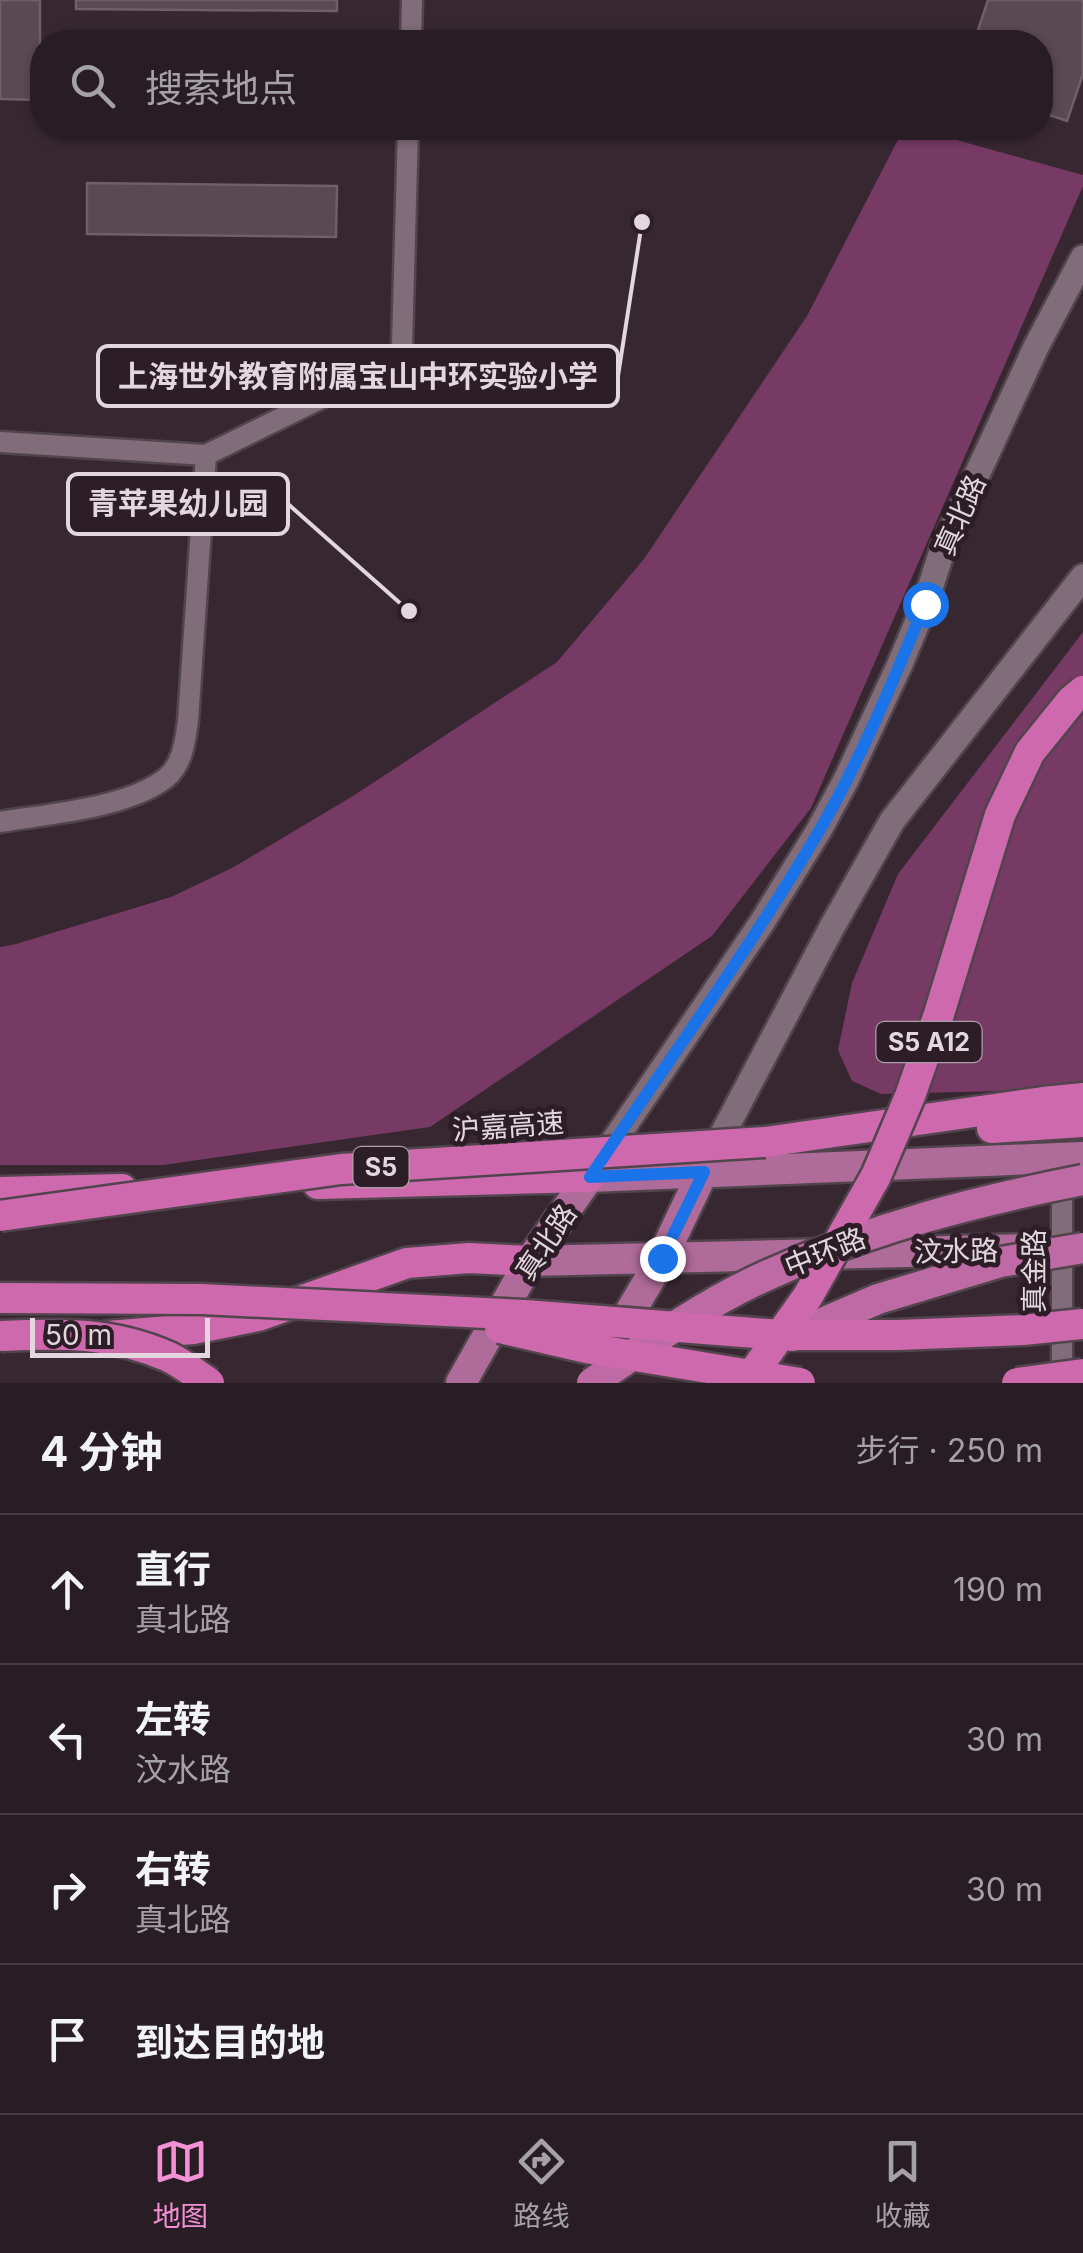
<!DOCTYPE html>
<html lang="zh">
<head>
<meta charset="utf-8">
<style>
  body { margin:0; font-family:Inter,"Noto Sans SC",sans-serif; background:#31262d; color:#f1f3f6 }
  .scale { position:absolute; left:30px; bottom:25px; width:180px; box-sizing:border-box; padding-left:10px; border:5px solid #e2d7dd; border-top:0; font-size:28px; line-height:35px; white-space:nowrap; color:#e2d7dd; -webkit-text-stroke:8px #2d1d27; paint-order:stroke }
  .stop { position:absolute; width:30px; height:30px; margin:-22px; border:8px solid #1a73e8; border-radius:50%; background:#fff }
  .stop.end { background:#1a73e8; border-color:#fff; box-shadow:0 2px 10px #0008 }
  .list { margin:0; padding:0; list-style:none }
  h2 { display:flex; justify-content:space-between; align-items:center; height:130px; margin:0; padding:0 40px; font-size:42px }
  h2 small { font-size:32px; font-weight:400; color:#a5a2a7 }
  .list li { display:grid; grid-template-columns:65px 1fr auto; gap:30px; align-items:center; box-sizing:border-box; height:150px; padding:0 40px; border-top:2px solid #453b42 }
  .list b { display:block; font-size:38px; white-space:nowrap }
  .list p { margin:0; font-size:32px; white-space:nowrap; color:#a5a2a7 }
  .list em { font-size:32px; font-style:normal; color:#a5a2a7 }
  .icon { flex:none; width:55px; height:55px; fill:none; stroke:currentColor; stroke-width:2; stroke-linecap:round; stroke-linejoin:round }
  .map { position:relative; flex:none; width:1083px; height:1383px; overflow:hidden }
  .search { position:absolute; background:#291d25; box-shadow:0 2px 8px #0004; left:30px; right:30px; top:30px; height:110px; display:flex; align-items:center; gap:25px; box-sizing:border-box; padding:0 35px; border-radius:40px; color:#a5a2a7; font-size:38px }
  .sheet { height:730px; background:#291d25 }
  nav { display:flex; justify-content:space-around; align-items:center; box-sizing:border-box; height:140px; border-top:2px solid #453b42; background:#291d25; font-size:28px; color:#a5a2a7 }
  nav a { display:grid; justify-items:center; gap:5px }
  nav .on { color:#f491d4 }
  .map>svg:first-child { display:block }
  .green { fill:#773a64 }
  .building { fill:#5a4853; stroke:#705e69; stroke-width:2.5 }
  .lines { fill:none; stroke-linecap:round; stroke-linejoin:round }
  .minor-casing { stroke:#51444c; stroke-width:25 }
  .tertiary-casing { stroke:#51444c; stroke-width:30 }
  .primary-casing { stroke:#51444c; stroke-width:35 }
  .motorway-casing { stroke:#51444c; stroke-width:35 }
  .minor { stroke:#806d79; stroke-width:20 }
  .tertiary { stroke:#806d79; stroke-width:25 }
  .primary { stroke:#af6b99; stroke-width:30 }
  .motorway { stroke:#ce69ae; stroke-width:30 }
  .trunk-bridge-casing { stroke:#51444c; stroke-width:35; stroke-linecap:butt }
  .motorway-bridge-casing { stroke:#51444c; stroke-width:35; stroke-linecap:butt }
  .trunk-bridge { stroke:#be6aa4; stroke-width:30 }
  .motorway-bridge { stroke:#ce69ae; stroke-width:30 }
  .route { stroke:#1a73e8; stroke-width:12 }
  .labels { text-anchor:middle; stroke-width:10; stroke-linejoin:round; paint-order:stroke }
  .shield { fill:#2d1d27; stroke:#ac9fa6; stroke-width:2.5 }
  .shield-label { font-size:25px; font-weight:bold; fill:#e2d7dd }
  .street-label { font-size:28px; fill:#e2d7dd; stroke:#2d1d27 }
  .leader { fill:none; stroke:#e2d7dd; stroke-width:4 }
  .callout-dot { fill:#e2d7dd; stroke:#2d1d27; stroke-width:4 }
  .callout { fill:#2d1d27; stroke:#e2d7dd; stroke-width:4 }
  .callout-label { font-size:30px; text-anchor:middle; font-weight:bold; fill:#e2d7dd }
</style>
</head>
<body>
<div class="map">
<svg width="1083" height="1383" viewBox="0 0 1083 1383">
  <rect width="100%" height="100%" fill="#372731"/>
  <path class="green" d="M 904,128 L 913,128 L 1083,175 L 1083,186 L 811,808 L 712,936 L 430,1127 L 163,1165 L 0,1165 L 0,947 L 16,944 L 171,897 L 232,868 L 353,796 L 557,662 L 644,559 L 807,316 Z
    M 1083,632 L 1083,1089 L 881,1094 L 852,1081 L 838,1050 L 852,983 L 898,874 Z"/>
  <path class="building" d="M 0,0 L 40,0 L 40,100 L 0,99 Z
    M 76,0 L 337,0 L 337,11 L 76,9 Z
    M 988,0 L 1083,0 L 1083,74 L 1067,121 L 1040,112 L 1040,42 L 974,42 Z
    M 87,183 L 337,186 L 336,237 L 87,234 Z"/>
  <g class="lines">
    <g class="minor-casing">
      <path id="minor" d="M 411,42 L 412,0
        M 0,442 L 206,455 L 395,362 L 402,346 L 408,128
        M 0,822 C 48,814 128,808 166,778 C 183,764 185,741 188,721 L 206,455
        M 1062,1175 L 1062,1383"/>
    </g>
    <g class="tertiary-casing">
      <path id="tertiary" d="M 710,1158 L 832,927 L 892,821 L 1083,577
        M 599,1163 L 761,924 L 819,830 L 846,780 L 900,664 L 925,604 L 943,548 L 1036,347 L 1083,258"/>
    </g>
    <g class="primary-casing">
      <path id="primary" d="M 530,1261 L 1030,1249
        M 613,1341 L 662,1258 L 703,1172
        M 461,1383 L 530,1261 L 589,1177 L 1083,1157"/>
    </g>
    <g class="motorway-casing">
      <path id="motorway" d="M 992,1128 L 1083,1122
        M 765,1142 L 1043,1102 L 1083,1098
        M 318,1184 L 589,1177
        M 0,1192 L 122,1189
        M 108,1336 L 193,1329 L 258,1316 L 407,1263 L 469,1258 L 530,1261"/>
    </g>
    <use href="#minor" class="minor"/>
    <use href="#tertiary" class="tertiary"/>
    <use href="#primary" class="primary"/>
    <use href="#motorway" class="motorway"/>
    <g class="trunk-bridge-casing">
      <path id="trunk-bridge" d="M 792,1336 L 878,1299 L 1001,1262 L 1083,1248
        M 592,1383 C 648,1344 705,1303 768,1275 C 871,1228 972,1202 1083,1180"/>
    </g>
    <g class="motorway-bridge-casing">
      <path id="motorway-bridge" d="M 0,1216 L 341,1169 L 765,1142
        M 0,1298 L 202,1299 L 525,1315 L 781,1335 L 898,1335 L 1023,1330 L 1083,1324
        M 500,1328 L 586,1348 L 800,1383
        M 0,1336 C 62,1333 112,1332 169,1357 C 183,1364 196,1374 209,1383
        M 746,1383 L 808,1296 L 876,1176 L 910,1096 L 939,1014 L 1000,815 L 1030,752 L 1072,700 L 1083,691
        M 1017,1383 L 1083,1374"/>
    </g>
    <use href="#trunk-bridge" class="trunk-bridge"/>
    <use href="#motorway-bridge" class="motorway-bridge"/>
  </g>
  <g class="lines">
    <path class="route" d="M 662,1258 L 704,1172 L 590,1177 C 667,1063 748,951 818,833 C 860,761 893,682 925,604"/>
  </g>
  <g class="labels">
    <g class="shield">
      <rect x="876.5" y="1022" width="105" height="40" rx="8"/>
      <rect x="353.5" y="1147" width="55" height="40" rx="8"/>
    </g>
    <g class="shield-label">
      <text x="929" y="1051">S5 A12</text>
      <text x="381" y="1176">S5</text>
    </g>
    <g class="street-label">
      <text transform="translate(960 515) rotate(-66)" y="10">真北路</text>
      <text transform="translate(508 1126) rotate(-4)" y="10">沪嘉高速</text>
      <text transform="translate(546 1242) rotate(-56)" y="10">真北路</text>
      <text transform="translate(956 1251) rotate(-1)" y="10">汶水路</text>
      <text transform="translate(825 1252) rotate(-22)" y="10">中环路</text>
      <text transform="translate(1034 1271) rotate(-90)" y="10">真金路</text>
    </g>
  </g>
  <path class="leader" d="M642 222L618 376M409 611L288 504"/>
  <g class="callout-dot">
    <circle cx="642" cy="222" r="10"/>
    <circle cx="409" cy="611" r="10"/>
  </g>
  <g class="callout">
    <rect x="98" y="346" width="520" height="60" rx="10"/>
    <rect x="68" y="474" width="220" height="60" rx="10"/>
  </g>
  <g class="callout-label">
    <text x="358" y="387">上海世外教育附属宝山中环实验小学</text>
    <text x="178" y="514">青苹果幼儿园</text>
  </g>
</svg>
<div class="scale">50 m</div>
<div class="stop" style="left:925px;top:604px"></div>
<div class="stop end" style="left:662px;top:1258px"></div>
<div class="search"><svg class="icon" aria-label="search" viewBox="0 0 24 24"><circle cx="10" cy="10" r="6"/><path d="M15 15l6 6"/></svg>搜索地点</div>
</div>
<section class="sheet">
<h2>4 分钟<small>步行 · 250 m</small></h2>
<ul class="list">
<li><svg class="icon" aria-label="ahead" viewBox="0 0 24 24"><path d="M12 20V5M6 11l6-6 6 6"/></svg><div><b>直行</b><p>真北路</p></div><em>190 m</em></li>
<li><svg class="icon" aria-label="left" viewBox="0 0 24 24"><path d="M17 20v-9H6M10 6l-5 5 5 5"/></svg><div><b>左转</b><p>汶水路</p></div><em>30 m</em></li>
<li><svg class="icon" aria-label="right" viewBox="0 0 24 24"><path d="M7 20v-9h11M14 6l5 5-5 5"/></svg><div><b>右转</b><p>真北路</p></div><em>30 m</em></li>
<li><svg class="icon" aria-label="arrive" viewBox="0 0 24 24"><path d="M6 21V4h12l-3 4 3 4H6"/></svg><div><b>到达目的地</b></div></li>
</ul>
</section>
<nav>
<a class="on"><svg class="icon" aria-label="map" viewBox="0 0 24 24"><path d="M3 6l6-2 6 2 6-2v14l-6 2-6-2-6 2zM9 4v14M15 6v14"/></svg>地图</a>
<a><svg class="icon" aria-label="directions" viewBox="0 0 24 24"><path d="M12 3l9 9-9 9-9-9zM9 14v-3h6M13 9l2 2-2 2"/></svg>路线</a>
<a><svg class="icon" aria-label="saved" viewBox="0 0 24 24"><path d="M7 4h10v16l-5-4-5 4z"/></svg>收藏</a>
</nav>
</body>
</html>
